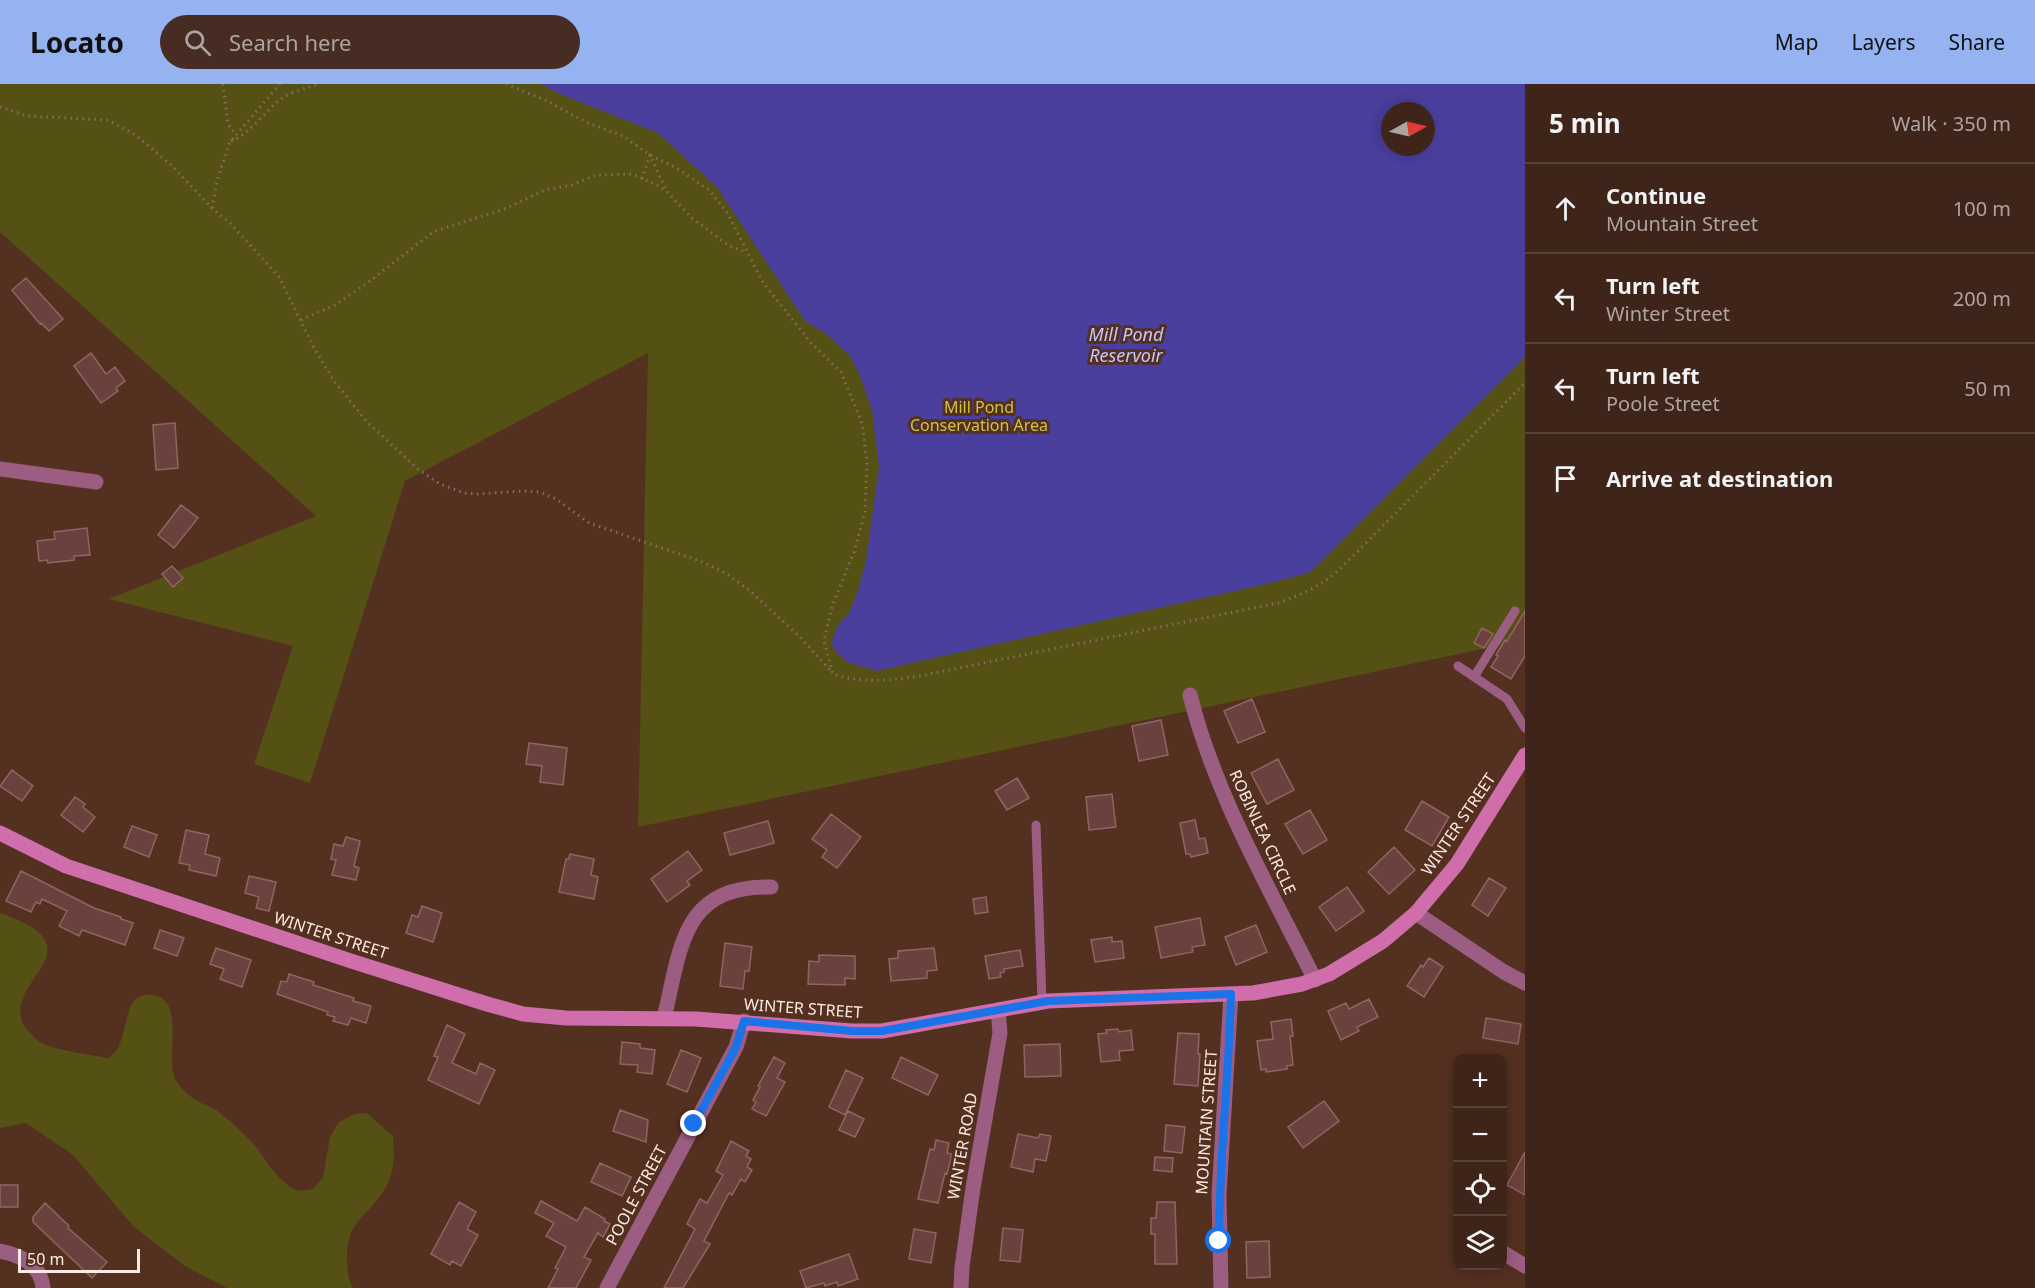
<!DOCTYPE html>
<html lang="en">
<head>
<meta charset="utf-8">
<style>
  body { margin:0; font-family:"Noto Sans",sans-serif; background:#462c22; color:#f1f3f6 }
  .controls { position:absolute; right:18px; bottom:18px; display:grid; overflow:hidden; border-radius:12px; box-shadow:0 3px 15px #0003 }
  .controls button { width:54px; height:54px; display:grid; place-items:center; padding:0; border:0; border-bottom:2px solid #584138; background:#3f2419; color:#f1f3f6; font:30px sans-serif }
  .compass { position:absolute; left:1381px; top:18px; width:54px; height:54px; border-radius:50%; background:#3f2419; box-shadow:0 3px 15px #0003; rotate:82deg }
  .scale { position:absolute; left:18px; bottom:15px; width:122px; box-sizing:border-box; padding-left:6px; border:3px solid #fdeae2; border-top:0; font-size:16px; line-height:21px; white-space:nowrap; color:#fdeae2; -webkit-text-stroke:4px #543021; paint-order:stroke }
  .stop { position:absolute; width:18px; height:18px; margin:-14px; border:4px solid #1a73e8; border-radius:50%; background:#fff }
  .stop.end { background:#1a73e8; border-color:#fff; box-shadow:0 2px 6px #0008 }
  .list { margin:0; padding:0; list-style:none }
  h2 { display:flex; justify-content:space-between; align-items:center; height:78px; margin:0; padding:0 24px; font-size:26px }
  h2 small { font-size:20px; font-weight:400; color:#ada4a2 }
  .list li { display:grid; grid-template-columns:39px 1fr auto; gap:18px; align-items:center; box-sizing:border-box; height:90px; padding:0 24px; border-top:2px solid #584138 }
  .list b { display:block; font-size:22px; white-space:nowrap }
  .list p { margin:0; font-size:20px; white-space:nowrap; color:#ada4a2 }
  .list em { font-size:20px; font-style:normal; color:#ada4a2 }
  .icon { flex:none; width:33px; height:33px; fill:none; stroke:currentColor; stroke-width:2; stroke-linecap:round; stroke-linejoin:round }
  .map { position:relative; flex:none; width:1525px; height:1204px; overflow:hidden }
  header { display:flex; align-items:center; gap:36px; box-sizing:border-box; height:84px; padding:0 30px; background:#95b2f1; color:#111 }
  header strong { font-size:28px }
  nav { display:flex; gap:33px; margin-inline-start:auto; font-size:21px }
  .search { width:420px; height:54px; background:#462c22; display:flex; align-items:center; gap:15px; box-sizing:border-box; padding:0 21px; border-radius:33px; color:#ada4a2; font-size:22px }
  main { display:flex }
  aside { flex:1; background:#3f2419 }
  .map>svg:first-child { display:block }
  .green { fill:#555013; fill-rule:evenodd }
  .water { fill:#4a3f9d; fill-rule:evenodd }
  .building { fill:#6b413e; stroke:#916461; stroke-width:1.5 }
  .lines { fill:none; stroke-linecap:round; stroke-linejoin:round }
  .path { stroke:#8a6b5f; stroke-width:3; stroke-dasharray:1.5 4.5; stroke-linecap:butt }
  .lane { stroke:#9b5e82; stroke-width:9 }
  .street { stroke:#9b5e82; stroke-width:15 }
  .secondary { stroke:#cf6eaa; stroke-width:15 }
  .route { stroke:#1a73e8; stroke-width:8 }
  .labels { text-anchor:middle; stroke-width:6; stroke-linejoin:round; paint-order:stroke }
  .park-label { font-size:16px; fill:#cfc348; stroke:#543021 }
  .street-label { font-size:16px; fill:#fdeae2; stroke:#543021 }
  .water-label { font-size:18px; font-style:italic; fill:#c5c6fa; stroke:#543021 }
</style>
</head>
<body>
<header>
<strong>Locato</strong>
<div class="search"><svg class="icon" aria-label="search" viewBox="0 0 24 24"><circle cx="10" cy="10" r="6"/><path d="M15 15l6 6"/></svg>Search here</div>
<nav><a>Map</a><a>Layers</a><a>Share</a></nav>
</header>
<main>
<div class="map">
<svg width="1525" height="1204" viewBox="0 0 1525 1204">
  <rect width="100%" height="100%" fill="#543021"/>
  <path class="green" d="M 0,0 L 1525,0 L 1525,556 L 638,743 L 648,269 L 405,397 L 310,699 L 254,680 L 293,562 L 109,515 L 316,432 L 0,148 ZM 1390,27 L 1426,27 L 1426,63 L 1390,63 Z
    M 0,829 C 105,865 0,896 24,942 C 28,947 34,954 40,958 C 54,966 91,971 108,974 C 130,963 121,914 144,911 C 188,906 166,967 174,992 C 178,1003 190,1013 199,1018 C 204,1021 211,1022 216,1026 C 227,1034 240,1046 250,1056 C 263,1070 272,1090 288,1101 C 297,1108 302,1107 313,1105 L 323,1093 L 330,1053 L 339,1038 L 355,1030 L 367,1029 L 393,1052 C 394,1066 395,1080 390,1094 C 376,1131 345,1131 347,1177 C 348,1188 348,1195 353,1204 L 227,1204 L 185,1182 L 134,1143 L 73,1071 L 26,1039 L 0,1044 Z"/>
  <path class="water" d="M 541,0 L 1525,0 L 1525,273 L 1318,481 L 1308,489 L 1266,500 L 876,587 L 847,578 L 833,565 L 832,556 L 839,540 L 849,529 L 858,507 L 866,476 L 879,383 L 872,326 L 860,292 L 850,272 L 829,252 L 805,237 L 717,103 L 658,49 L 560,10 ZM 1390,27 L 1426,27 L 1426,63 L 1390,63 Z"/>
  <path class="building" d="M 26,194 L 63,235 L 49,247 L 41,239 L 40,240 L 12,206 Z
    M 91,269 L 106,290 L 115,283 L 125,297 L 116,304 L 118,307 L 101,319 L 74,282 Z
    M 175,339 L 178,384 L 156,386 L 153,341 Z
    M 181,421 L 198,434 L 174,464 L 158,451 Z
    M 87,444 L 90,471 L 74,472 L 74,476 L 48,479 L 47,476 L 39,477 L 37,457 L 55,455 L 54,448 Z
    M 172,482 L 183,494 L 173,503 L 162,490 Z
    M 1525,527 L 1525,572 L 1511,595 L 1491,583 L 1498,572 L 1496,571 L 1505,556 L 1507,557 Z
    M 1482,544 L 1493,550 L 1484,564 L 1474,559 Z
    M 1252,615 L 1265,648 L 1238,659 L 1224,627 Z
    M 1161,636 L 1168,671 L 1139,677 L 1132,642 Z
    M 529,659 L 567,664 L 563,701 L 540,698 L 542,682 L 526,680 Z
    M 1278,675 L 1294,706 L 1267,720 L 1251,689 Z
    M 12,686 L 33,702 L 22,717 L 0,702 Z
    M 1017,694 L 1029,714 L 1007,726 L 995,707 Z
    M 1112,710 L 1116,743 L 1089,746 L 1086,713 Z
    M 75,713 L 85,720 L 83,723 L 95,733 L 83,748 L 61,731 Z
    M 1422,717 L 1449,733 L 1432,762 L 1405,746 Z
    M 1310,726 L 1327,756 L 1303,770 L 1285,740 Z
    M 831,730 L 861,753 L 837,784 L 822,773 L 827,766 L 812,755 Z
    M 1195,736 L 1199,755 L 1205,754 L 1208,769 L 1191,773 L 1190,770 L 1186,770 L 1180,739 Z
    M 768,737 L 774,759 L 730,771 L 724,749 Z
    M 132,742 L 157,751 L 149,773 L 124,763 Z
    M 186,746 L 209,751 L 205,770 L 220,774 L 216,792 L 189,786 L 190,781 L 179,779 Z
    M 346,753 L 360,757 L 354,782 L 359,784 L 356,796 L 332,791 L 336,776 L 331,775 L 334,760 L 343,762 Z
    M 1394,763 L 1415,786 L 1389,810 L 1368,788 Z
    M 688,767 L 702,786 L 687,797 L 690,801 L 667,818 L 651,795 Z
    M 570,770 L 594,775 L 591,791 L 598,793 L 594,815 L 559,808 L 566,775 L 569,775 Z
    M 21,787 L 94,824 L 121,833 L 121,835 L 133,839 L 125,861 L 82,846 L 79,852 L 59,842 L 67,827 L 42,815 L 40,820 L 36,818 L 31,828 L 6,817 Z
    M 249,792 L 276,798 L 269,827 L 256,824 L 259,813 L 245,809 Z
    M 1489,794 L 1506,804 L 1488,832 L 1472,821 Z
    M 1347,803 L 1364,827 L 1336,847 L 1319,823 Z
    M 986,813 L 988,828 L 975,830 L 973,815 Z
    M 422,822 L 442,829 L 433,858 L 406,849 L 412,831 L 418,833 Z
    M 1200,834 L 1205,861 L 1192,863 L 1193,868 L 1161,874 L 1155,843 Z
    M 1256,841 L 1267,868 L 1236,881 L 1225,853 Z
    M 160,846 L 184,854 L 177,872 L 154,864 Z
    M 1112,853 L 1112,858 L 1122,857 L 1124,874 L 1095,878 L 1091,856 Z
    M 725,859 L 752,863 L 749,887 L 745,887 L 743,905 L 720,902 Z
    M 216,864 L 251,876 L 242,903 L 220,895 L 224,885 L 210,880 Z
    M 934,864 L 937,886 L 927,887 L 927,894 L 891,897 L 889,875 L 898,874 L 898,867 Z
    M 1020,866 L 1023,882 L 1004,885 L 1004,888 L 1000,889 L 1001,893 L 989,895 L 985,872 Z
    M 819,871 L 855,872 L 855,895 L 845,894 L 845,901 L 808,900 L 809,877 L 819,878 Z
    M 1429,874 L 1443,883 L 1424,913 L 1407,902 L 1421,881 L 1423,883 Z
    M 289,890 L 314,898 L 313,901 L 354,914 L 353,917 L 371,922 L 366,939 L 351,934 L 348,941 L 333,937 L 335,933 L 327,931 L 328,928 L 277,910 L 281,897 L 287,898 Z
    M 1369,915 L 1378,933 L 1357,943 L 1359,947 L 1341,956 L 1328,927 L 1346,919 L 1349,925 Z
    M 1486,934 L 1521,940 L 1518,960 L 1483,954 Z
    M 1291,935 L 1293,952 L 1290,952 L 1293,981 L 1287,982 L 1287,985 L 1266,988 L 1266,985 L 1261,986 L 1257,957 L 1273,955 L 1271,938 Z
    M 447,941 L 465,950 L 452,979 L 476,990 L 480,979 L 495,986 L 479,1020 L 428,996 L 438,973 L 434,972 Z
    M 1118,945 L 1119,948 L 1131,946 L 1133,966 L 1119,967 L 1120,976 L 1101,978 L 1098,950 L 1107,949 L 1106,946 Z
    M 1178,949 L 1199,950 L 1198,970 L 1200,970 L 1198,1002 L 1174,1000 Z
    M 622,958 L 640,960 L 640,964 L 655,966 L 652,990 L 637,988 L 638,981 L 620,980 Z
    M 1060,960 L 1061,992 L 1025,993 L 1024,961 Z
    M 681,966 L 701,974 L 687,1008 L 667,1000 Z
    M 774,973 L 785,979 L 777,994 L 785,998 L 766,1032 L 752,1025 L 756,1018 L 753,1016 L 760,1003 L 758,1002 Z
    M 901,973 L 938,991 L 928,1011 L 892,994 Z
    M 846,986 L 863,994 L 845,1031 L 829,1023 Z
    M 1324,1017 L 1339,1037 L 1303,1064 L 1288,1043 Z
    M 620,1026 L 648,1036 L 646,1058 L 613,1047 Z
    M 848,1027 L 864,1035 L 855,1053 L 839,1046 Z
    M 1166,1041 L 1185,1043 L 1182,1069 L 1164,1067 Z
    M 1018,1050 L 1038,1054 L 1040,1050 L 1051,1052 L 1046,1077 L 1035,1075 L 1033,1088 L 1011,1083 Z
    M 936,1056 L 949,1059 L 947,1069 L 952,1070 L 947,1090 L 945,1089 L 938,1119 L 918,1115 L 930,1065 L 934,1066 Z
    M 731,1057 L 749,1067 L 746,1072 L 751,1075 L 747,1083 L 752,1086 L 745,1098 L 741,1095 L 732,1111 L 729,1109 L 704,1157 L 710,1160 L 683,1204 L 664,1204 L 695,1145 L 687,1140 L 700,1115 L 707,1119 L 723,1091 L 716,1087 Z
    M 1525,1068 L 1525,1111 L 1507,1101 Z
    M 1155,1073 L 1173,1074 L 1172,1088 L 1154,1086 Z
    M 600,1079 L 631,1093 L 622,1112 L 591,1098 Z
    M 0,1101 L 18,1101 L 18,1123 L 0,1123 Z
    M 541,1117 L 577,1137 L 585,1123 L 605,1135 L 604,1137 L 610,1140 L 603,1153 L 598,1149 L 584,1173 L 591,1176 L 576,1204 L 548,1204 L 558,1185 L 555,1184 L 566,1163 L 546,1152 L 554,1139 L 535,1129 Z
    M 459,1118 L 476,1128 L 467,1145 L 478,1151 L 461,1182 L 452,1177 L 450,1181 L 431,1170 Z
    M 1157,1118 L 1175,1118 L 1177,1180 L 1155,1180 L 1155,1150 L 1151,1150 L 1151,1134 L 1156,1134 Z
    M 45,1119 L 69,1142 L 68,1144 L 107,1178 L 92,1194 L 33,1138 L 33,1133 Z
    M 1003,1144 L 1023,1146 L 1020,1178 L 1000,1176 Z
    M 914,1145 L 936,1149 L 931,1179 L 909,1175 Z
    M 1269,1157 L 1270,1193 L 1247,1194 L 1246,1158 Z
    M 849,1170 L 858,1195 L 838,1202 L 837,1198 L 825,1202 L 824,1199 L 806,1204 L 800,1187 Z"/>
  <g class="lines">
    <path class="path" d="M 223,0 L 228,40 L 235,50
      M 506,0 L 547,17 L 588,39 L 623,52 L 650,71 L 677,84 L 710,107 L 728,130 L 762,197 L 811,259 L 841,288 L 862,339 L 867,378 L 865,428 L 854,468 L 832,522 L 824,557 L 833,590 C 862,600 890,596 920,592 L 1278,519 C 1301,511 1321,502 1339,486 L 1525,299
      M 0,23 L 28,32 L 108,36 L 137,52 L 172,82 L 212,124 L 230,139 L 279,193 L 314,264 L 334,297 L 367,338 L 418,385 L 440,400 L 464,409 L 478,410 L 523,407 L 540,408 L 556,415 L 589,439 L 700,477 L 727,490 L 749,506 L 800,553 L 831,587
      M 231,57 C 249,51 265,27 281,15 C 291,7 308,4 320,0
      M 642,95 L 650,71 L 666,106
      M 212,124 L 218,93 L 230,58 L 280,0
      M 301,236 L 335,221 L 370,197 L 433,148 L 504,125 L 545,106 L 572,101 L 596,91 L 632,90 L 657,101 L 667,108 L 692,134 L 728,161 L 745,168"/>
    <path class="lane" d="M 1458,582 L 1507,615 L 1525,644
      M 1474,593 L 1515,527
      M 1036,741 L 1042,918"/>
    <path class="street" d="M 0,385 L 96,398
      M 1190,611 C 1215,711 1269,803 1315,896
      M 1416,829 L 1504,888 L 1525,899
      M 664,934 C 681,865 681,801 771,803
      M 0,1167 C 21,1171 41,1181 43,1204
      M 1502,1168 L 1525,1182
      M 607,1204 L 736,963 L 744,937
      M 961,1204 L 962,1183 L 973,1104 L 1000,949 L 998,926
      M 1221,1204 L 1219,1111 L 1231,910"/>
    <path class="secondary" d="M 0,749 L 66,782 L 351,877 L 487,920 L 523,930 L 566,934 L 696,935 L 852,947 L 882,947 L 1048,917 L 1253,909 L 1302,900 L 1329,890 L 1383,857 L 1416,829 L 1457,780 L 1525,671"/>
  </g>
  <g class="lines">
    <path class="route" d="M 694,1040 L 736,963 L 744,937 L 852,947 L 882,947 L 1048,917 L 1231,910 C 1229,993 1219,1074 1219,1157"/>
  </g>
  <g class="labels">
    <g class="park-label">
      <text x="979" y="329">Mill Pond<tspan x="979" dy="18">Conservation Area</tspan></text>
    </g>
    <g class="street-label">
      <text transform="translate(1458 740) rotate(-56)" y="6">WINTER STREET</text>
      <text transform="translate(1263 748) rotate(65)" y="6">ROBINLEA CIRCLE</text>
      <text transform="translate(331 851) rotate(18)" y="6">WINTER STREET</text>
      <text transform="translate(803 924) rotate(4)" y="6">WINTER STREET</text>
      <text transform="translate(1206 1038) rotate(-86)" y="6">MOUNTAIN STREET</text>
      <text transform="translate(962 1062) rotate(-80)" y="6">WINTER ROAD</text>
      <text transform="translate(636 1111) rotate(-62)" y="6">POOLE STREET</text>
    </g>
    <g class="water-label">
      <text x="1126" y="257">Mill Pond<tspan x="1126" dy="21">Reservoir</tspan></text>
    </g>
  </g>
</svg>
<div class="controls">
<button>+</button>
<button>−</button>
<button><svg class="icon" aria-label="locate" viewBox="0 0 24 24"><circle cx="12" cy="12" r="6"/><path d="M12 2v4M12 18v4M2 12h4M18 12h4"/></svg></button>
<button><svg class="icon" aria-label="layers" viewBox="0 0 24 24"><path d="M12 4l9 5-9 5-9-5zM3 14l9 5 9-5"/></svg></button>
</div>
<svg class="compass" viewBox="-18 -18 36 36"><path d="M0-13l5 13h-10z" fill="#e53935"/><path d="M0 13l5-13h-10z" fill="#ada4a2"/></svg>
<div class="scale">50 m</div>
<div class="stop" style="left:1219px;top:1157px"></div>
<div class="stop end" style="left:694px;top:1040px"></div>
</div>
<aside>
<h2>5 min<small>Walk · 350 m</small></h2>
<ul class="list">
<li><svg class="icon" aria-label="ahead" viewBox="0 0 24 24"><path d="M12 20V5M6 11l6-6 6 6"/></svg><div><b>Continue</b><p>Mountain Street</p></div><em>100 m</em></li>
<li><svg class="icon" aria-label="left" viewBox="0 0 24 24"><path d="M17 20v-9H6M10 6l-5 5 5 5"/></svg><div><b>Turn left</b><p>Winter Street</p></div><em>200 m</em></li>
<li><svg class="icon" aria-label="left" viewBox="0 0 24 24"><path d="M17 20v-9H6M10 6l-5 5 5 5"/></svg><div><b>Turn left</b><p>Poole Street</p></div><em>50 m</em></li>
<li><svg class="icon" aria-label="arrive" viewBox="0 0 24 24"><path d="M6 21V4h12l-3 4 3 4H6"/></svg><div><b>Arrive at destination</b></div></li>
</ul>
</aside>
</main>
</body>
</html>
